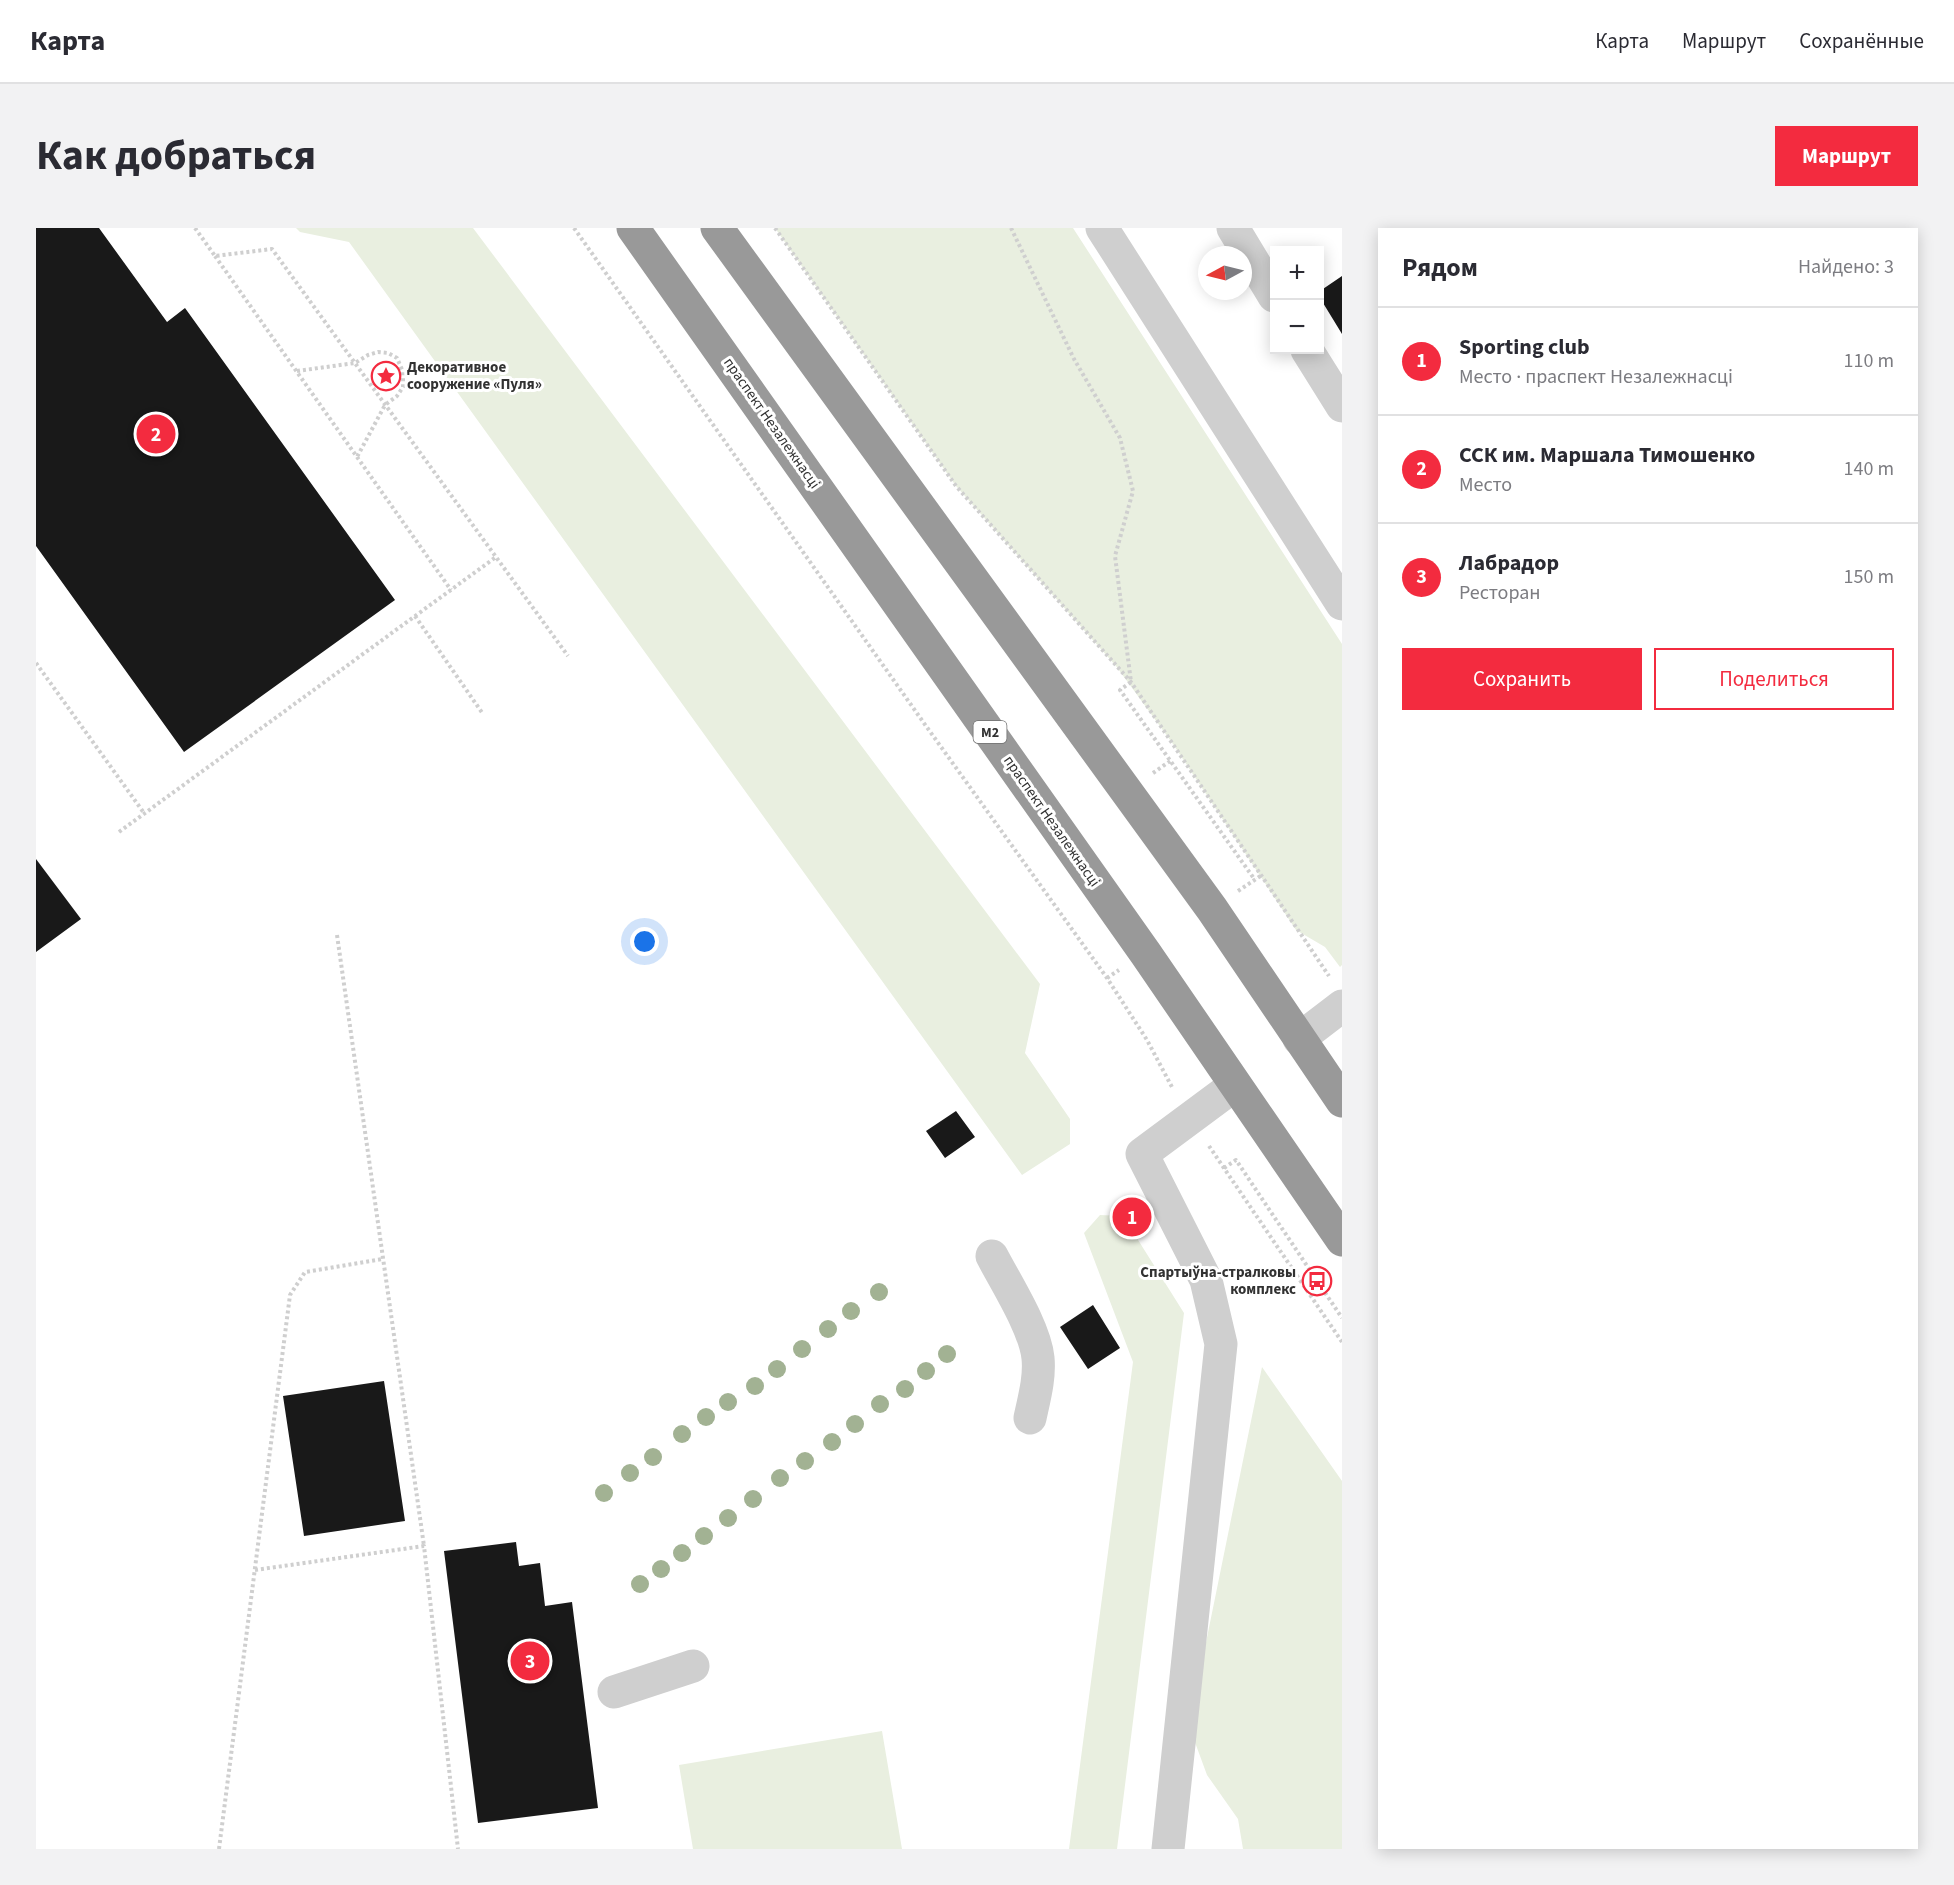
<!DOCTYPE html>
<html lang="ru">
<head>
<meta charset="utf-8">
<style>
  body { margin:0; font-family:"Source Sans 3",sans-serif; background:#f2f2f3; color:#2b2b33 }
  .controls { position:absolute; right:18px; top:18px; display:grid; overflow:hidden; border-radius:0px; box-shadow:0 3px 15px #0003 }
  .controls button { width:54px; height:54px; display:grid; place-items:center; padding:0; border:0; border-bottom:2px solid #e1e1e2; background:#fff; color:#2b2b33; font:30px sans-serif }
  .compass { position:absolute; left:1162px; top:18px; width:54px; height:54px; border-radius:50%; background:#fff; box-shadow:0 3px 15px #0003; rotate:263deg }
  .you { position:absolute; left:609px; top:714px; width:21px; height:21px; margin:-15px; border:4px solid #fff; border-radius:50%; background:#1a73e8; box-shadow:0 0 0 9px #1a73e833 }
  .badge { display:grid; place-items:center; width:39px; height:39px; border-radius:50%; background:#f32b3f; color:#fff; font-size:20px; font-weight:700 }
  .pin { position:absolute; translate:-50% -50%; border:3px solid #fff; box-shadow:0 2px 6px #0006 }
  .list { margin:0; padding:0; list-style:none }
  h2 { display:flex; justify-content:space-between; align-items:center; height:78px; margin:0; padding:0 24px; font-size:26px }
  h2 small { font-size:20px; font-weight:400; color:#7c7c81 }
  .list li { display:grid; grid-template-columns:39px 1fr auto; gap:18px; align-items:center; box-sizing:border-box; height:108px; padding:0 24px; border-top:2px solid #e1e1e2 }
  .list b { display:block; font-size:22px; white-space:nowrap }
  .list p { margin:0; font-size:20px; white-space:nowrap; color:#7c7c81 }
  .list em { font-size:20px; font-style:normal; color:#7c7c81 }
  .actions { display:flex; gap:12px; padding:18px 24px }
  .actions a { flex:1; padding:14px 0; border:2px solid #f32b3f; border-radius:0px; text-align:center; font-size:21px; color:#f32b3f }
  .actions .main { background:#f32b3f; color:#fff }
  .map { position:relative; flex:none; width:1306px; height:1621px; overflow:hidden; border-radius:0px }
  header { display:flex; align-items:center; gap:36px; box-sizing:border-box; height:84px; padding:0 30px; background:#fff; border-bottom:2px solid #e1e1e2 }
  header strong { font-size:28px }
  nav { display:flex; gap:33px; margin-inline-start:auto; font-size:21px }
  .intro { display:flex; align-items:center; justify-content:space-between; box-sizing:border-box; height:144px; padding:0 36px }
  h1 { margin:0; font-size:42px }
  .button { padding:15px 27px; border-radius:0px; background:#f32b3f; color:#fff; font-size:21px; font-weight:700 }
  main { display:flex; gap:36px; padding:0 36px }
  aside { flex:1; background:#fff; border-radius:0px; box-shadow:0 3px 15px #0003 }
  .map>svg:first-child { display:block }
  .green { fill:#e9efe0 }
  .building { fill:#191919 }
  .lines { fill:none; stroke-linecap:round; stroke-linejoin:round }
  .path { stroke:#cfcfcf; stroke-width:4; stroke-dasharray:3 3; stroke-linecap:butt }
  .minor { stroke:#cfcfcf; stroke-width:33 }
  .highway { stroke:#999; stroke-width:33 }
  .tree { fill:#a2b293 }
  .labels { text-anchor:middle; stroke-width:6; stroke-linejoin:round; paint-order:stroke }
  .shield { fill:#fff; stroke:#707070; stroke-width:1.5 }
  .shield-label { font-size:14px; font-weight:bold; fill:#323232 }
  .poi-label { font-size:15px; font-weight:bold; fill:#323232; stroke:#fff; text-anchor:start }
  .street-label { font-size:15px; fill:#323232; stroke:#fff }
</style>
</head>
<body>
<header>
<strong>Карта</strong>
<nav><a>Карта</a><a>Маршрут</a><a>Сохранённые</a></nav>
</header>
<div class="intro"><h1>Как добраться</h1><a class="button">Маршрут</a></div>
<main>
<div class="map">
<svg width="1306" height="1621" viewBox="0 0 1306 1621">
  <rect width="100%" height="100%" fill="#fff"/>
  <path class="green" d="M 260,0 L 437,0 L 1004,756 L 989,825 L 1034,891 L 1034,916 L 986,947 L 313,14 L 264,4 Z
    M 739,0 L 1037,0 L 1306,416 L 1306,737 L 1304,739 L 1289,719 L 1260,702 L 1137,516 L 1080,438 L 920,258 Z
    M 1064,987 L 1087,988 L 1148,1085 L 1081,1621 L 1033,1621 L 1097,1134 L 1048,1005 Z
    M 1226,1139 L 1306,1253 L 1306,1621 L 1207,1621 L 1202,1591 L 1171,1547 L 1153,1498 Z
    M 846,1503 L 866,1621 L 657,1621 L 643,1537 Z"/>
  <path class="building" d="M 0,0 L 63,0 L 131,94 L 149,80 L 359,372 L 148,524 L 0,318 Z
    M 1306,48 L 1306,106 L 1284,70 L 1284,63 Z
    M 0,631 L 45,691 L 0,724 Z
    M 920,883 L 939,909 L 909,930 L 890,903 Z
    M 1057,1077 L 1084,1120 L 1052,1141 L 1024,1099 Z
    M 348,1153 L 369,1293 L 268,1308 L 247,1168 Z
    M 480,1314 L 483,1338 L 504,1335 L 509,1378 L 536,1374 L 562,1580 L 442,1595 L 408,1323 Z"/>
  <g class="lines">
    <path class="path" d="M 159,0 L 179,28 L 236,21 L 532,428
      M 538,0 L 890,498 L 1071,750 L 1111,812 L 1137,861
      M 739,0 L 920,258 L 1095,454 L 1293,748
      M 975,0 L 1038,131 L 1084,210 L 1097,263 L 1079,328 L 1095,454 L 1084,462 L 1219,652
      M 179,28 L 415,362
      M 261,143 L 319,135 L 332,127 L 342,124 L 352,125 L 361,130 L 367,144 L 367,159 L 361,168 L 349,177 L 321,229
      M 379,388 L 447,486
      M 0,435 L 108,585
      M 1117,545 L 1134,533
      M 83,604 L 460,329
      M 1202,663 L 1226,647
      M 301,707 L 388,1318
      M 1071,750 L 1083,742
      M 1173,918 L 1306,1114
      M 1188,940 L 1200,932 L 1306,1090
      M 1281,1053 L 1296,1043
      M 219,1342 L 388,1318 L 422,1621
      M 183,1621 L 254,1067 L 269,1044 L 347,1031"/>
    <path class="minor" d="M 1066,0 L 1306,376
      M 1197,0 L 1238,68
      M 1271,122 L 1306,178
      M 1263,811 L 1306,778
      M 956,1028 C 970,1055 999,1100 1002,1130 C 1004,1150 998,1171 994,1190
      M 578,1464 L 657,1438
      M 1132,1621 L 1185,1116 L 1170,1052 L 1106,926 L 1199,857"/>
    <path class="highway" d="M 597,0 L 1110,726 L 1306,1012
      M 681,0 L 1176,681 L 1306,873"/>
  </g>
  <g class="tree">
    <circle cx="843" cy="1064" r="9"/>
    <circle cx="815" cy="1083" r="9"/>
    <circle cx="792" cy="1101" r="9"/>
    <circle cx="766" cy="1121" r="9"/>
    <circle cx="911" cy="1126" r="9"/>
    <circle cx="741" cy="1141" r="9"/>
    <circle cx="890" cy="1143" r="9"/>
    <circle cx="719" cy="1158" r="9"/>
    <circle cx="869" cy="1161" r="9"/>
    <circle cx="692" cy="1174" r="9"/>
    <circle cx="844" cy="1176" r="9"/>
    <circle cx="670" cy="1189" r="9"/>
    <circle cx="819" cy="1196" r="9"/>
    <circle cx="646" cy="1206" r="9"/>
    <circle cx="796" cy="1214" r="9"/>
    <circle cx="617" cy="1229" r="9"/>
    <circle cx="769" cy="1233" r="9"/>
    <circle cx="594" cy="1245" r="9"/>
    <circle cx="744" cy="1250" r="9"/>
    <circle cx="568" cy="1265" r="9"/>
    <circle cx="717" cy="1271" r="9"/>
    <circle cx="692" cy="1290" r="9"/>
    <circle cx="668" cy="1308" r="9"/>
    <circle cx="646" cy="1325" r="9"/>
    <circle cx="625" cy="1341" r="9"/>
    <circle cx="604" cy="1356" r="9"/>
  </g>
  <defs>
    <g id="sight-ring" transform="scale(1.5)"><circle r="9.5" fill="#fff" stroke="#f32b3f" stroke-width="1.5"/><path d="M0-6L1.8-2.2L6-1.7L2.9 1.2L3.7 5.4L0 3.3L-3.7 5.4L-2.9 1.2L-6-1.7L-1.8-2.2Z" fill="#f32b3f"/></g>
    <g id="bus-ring" transform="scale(1.5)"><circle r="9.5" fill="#fff" stroke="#f32b3f" stroke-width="1.5"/><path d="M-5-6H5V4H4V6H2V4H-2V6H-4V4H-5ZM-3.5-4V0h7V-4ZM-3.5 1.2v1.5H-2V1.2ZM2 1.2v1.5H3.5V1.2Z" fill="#f32b3f"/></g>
  </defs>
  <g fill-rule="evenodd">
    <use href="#sight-ring" x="350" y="148"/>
    <use href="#bus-ring" x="1281" y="1053"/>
  </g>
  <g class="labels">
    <rect class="shield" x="937.5" y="493" width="33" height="22" rx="4.5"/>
    <g class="shield-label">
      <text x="954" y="509">М2</text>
    </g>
    <g class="poi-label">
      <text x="371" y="144">Декоративное<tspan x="371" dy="17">сооружение «Пуля»</tspan></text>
      <text x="1260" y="1049" text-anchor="end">Спартыўна-стралковы<tspan x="1260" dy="17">комплекс</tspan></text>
    </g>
    <g class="street-label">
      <text transform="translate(736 195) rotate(55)" y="5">праспект Незалежнасці</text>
      <text transform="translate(1016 593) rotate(55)" y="5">праспект Незалежнасці</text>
    </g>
  </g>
</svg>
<div class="controls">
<button>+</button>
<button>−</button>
</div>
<svg class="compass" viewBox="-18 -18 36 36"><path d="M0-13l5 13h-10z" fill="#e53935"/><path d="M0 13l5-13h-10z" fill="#7c7c81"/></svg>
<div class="you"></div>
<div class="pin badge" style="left:1096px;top:989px">1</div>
<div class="pin badge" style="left:120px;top:206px">2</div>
<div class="pin badge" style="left:494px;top:1433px">3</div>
</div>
<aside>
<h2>Рядом<small>Найдено: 3</small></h2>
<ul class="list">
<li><span class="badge">1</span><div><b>Sporting club</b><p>Место · праспект Незалежнасці</p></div><em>110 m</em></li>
<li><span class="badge">2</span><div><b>ССК им. Маршала Тимошенко</b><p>Место</p></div><em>140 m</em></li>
<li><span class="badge">3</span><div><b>Лабрадор</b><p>Ресторан</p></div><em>150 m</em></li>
</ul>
<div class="actions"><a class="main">Сохранить</a><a>Поделиться</a></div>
</aside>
</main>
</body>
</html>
